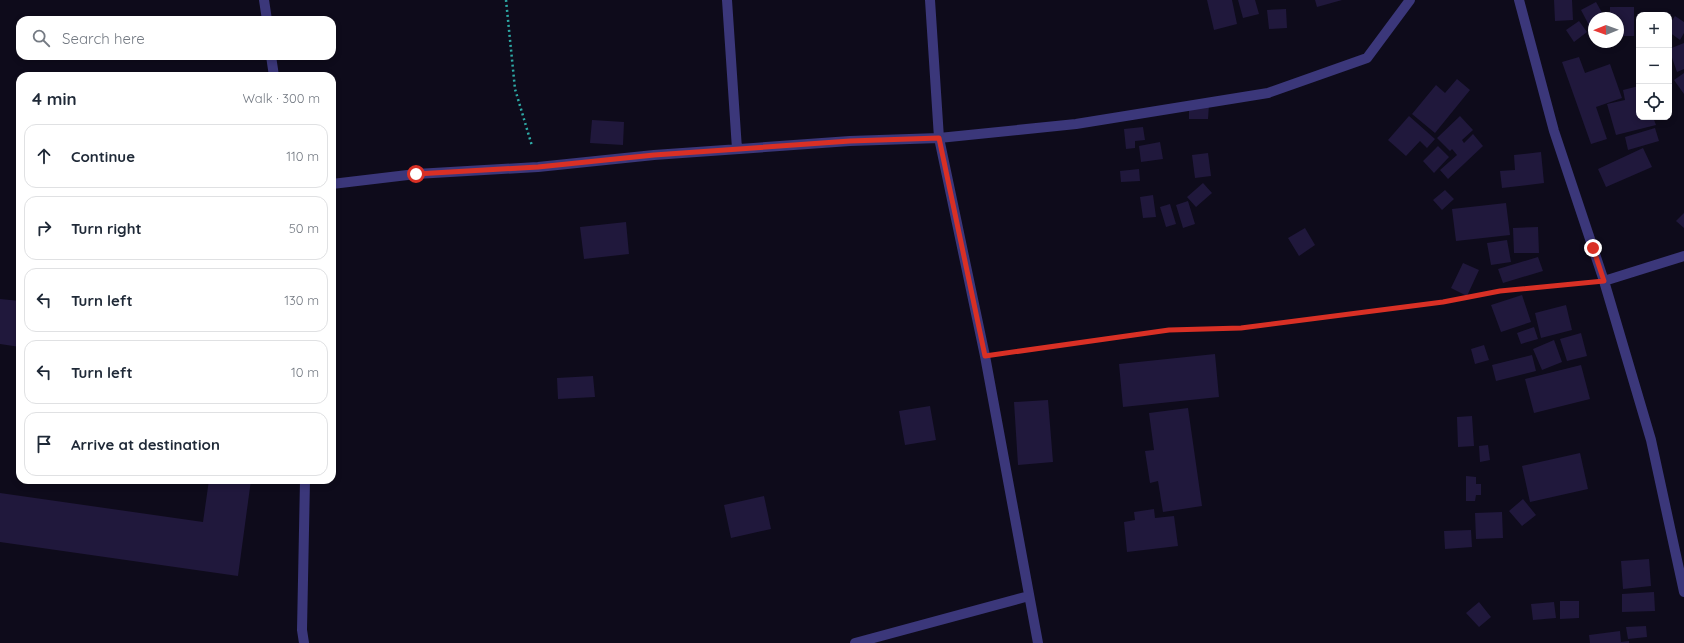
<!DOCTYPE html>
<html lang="en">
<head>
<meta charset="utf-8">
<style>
  body { margin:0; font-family:Quicksand,sans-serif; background:#f6f6f7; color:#1f2937 }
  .controls { position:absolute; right:12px; top:12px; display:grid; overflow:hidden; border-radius:8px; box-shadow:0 2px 6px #0003 }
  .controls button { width:36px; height:36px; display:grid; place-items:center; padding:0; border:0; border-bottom:1px solid #e0e1e3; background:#fff; color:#1f2937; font:20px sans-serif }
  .compass { position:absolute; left:1588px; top:12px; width:36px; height:36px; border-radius:50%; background:#fff; box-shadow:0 2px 6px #0003; rotate:269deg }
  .stop { position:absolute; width:12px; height:12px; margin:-9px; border:3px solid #d93025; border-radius:50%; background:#fff }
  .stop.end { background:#d93025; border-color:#fff; box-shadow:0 1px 4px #0008 }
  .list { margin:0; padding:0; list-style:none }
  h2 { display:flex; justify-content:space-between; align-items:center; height:52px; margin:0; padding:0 16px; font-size:17px }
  h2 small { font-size:13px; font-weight:400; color:#747a83 }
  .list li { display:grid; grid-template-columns:26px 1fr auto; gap:12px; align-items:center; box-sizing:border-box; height:64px; margin:0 8px 8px; padding:0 8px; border:1px solid #e0e1e3; border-radius:12px }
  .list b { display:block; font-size:15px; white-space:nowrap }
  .list em { font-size:13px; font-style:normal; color:#747a83 }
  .icon { flex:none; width:22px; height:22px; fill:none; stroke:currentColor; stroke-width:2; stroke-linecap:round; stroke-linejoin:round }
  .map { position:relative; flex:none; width:1684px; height:643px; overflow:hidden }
  .search { position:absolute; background:#fff; box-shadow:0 2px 6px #0003; left:16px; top:16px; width:320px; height:44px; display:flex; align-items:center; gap:10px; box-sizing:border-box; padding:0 14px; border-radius:12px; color:#747a83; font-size:15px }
  .panel { position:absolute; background:#fff; box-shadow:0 2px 6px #0003; left:16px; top:72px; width:320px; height:412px; border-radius:12px }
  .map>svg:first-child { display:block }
  .building { fill:#20183c }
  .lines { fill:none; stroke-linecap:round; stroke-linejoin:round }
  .path { stroke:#2eaaa6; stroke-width:2.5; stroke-dasharray:2 3; stroke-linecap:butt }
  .service { stroke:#3b377a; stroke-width:10 }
  .minor { stroke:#3b377a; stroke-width:10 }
  .route { stroke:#d93025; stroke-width:5 }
</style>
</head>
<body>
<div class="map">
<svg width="1684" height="643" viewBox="0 0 1684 643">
  <rect width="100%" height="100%" fill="#0e0b1b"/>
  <path class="building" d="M 1207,0 L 1232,0 L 1237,24 L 1214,30 Z
    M 1238,0 L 1255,0 L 1259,14 L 1243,18 Z
    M 1315,0 L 1342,0 L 1317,7 Z
    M 1554,0 L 1572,0 L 1573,20 L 1555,21 Z
    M 1596,2 L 1605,18 L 1594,18 L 1594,30 L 1592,31 L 1581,10 Z
    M 1610,7 L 1634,7 L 1634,36 L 1618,36 L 1618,18 L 1610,18 Z
    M 1286,9 L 1287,28 L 1269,29 L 1267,10 Z
    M 1675,16 L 1684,22 L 1684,33 L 1680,40 L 1669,32 L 1669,25 Z
    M 1579,21 L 1587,32 L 1574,42 L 1566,30 Z
    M 1684,43 L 1684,69 L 1677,72 L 1669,49 Z
    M 1579,57 L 1585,73 L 1610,64 L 1622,98 L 1596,107 L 1607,139 L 1591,144 L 1562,62 Z
    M 1684,73 L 1684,94 L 1674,80 Z
    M 188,74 L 208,75 L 208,76 L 188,76 Z
    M 1457,79 L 1470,90 L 1435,133 L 1412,114 L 1436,85 L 1445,93 Z
    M 1639,86 L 1639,117 L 1653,117 L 1656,125 L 1616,135 L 1607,104 L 1625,100 L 1623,90 Z
    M 1189,104 L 1209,105 L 1208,119 L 1189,119 Z
    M 1409,116 L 1435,139 L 1427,148 L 1420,141 L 1406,156 L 1388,140 Z
    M 1460,116 L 1473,130 L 1462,140 L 1464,143 L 1473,134 L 1483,146 L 1448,179 L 1440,170 L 1457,155 L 1452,149 L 1450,151 L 1437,138 Z
    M 592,120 L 624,122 L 623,145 L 590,143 Z
    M 1143,127 L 1145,140 L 1135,141 L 1135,148 L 1126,149 L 1124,129 Z
    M 1655,128 L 1659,141 L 1628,150 L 1625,137 Z
    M 1160,142 L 1163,159 L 1141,162 L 1139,146 Z
    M 1438,146 L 1449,157 L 1434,173 L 1423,161 Z
    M 1643,148 L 1652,167 L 1606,187 L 1598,169 Z
    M 1541,152 L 1544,183 L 1502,188 L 1500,171 L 1515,170 L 1514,155 Z
    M 1208,153 L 1211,176 L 1195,178 L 1192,155 Z
    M 1139,169 L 1140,181 L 1121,182 L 1120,171 Z
    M 1203,183 L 1212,193 L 1196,207 L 1187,197 Z
    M 1445,190 L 1454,199 L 1442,210 L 1433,200 Z
    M 1153,195 L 1156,217 L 1143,218 L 1140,197 Z
    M 1188,201 L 1195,224 L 1183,228 L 1176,205 Z
    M 1506,203 L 1510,235 L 1456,241 L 1452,209 Z
    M 1170,204 L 1176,224 L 1166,227 L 1160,207 Z
    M 1684,213 L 1684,228 L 1676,221 Z
    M 626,222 L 629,254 L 584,259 L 580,227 Z
    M 1538,227 L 1539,253 L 1514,253 L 1513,228 Z
    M 1305,228 L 1315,245 L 1299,256 L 1288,238 Z
    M 1507,240 L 1511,262 L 1491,265 L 1487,243 Z
    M 1538,257 L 1543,271 L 1503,283 L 1498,269 Z
    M 1463,263 L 1479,270 L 1467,296 L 1451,288 Z
    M 1522,295 L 1531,322 L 1501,332 L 1491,305 Z
    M 0,299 L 20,301 L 20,347 L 0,344 Z
    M 1566,305 L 1572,330 L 1541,338 L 1535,313 Z
    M 1534,327 L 1538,339 L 1521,344 L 1517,333 Z
    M 1581,333 L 1587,356 L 1567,361 L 1560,339 Z
    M 1554,340 L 1562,362 L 1542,370 L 1533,349 Z
    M 1484,345 L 1489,360 L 1475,364 L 1471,349 Z
    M 1215,354 L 1219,397 L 1123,407 L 1119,364 Z
    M 1532,355 L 1536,371 L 1496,381 L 1492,365 Z
    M 1581,365 L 1590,399 L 1534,413 L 1525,379 Z
    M 593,376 L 595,397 L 558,399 L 557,378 Z
    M 1048,400 L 1053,462 L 1018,465 L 1014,402 Z
    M 930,406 L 936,440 L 905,445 L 899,411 Z
    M 1188,408 L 1202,506 L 1163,512 L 1158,481 L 1150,483 L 1145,451 L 1154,450 L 1149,413 Z
    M 1472,416 L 1474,446 L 1458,447 L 1457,417 Z
    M 1488,445 L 1490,460 L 1480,462 L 1479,446 Z
    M 1580,453 L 1588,489 L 1530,502 L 1522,466 Z
    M 1466,476 L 1476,477 L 1476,484 L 1481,484 L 1481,495 L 1476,495 L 1475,501 L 1466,501 Z
    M 209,480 L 251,480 L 238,576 L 0,542 L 0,493 L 203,522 Z
    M 764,496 L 771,529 L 731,538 L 724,505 Z
    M 1523,499 L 1536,515 L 1522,526 L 1509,511 Z
    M 1154,509 L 1155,518 L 1174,516 L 1178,546 L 1127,552 L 1124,522 L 1135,520 L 1134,512 Z
    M 1502,512 L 1503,538 L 1476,539 L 1475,513 Z
    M 1471,530 L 1472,547 L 1445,549 L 1444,531 Z
    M 1649,559 L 1651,586 L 1623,589 L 1621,561 Z
    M 1654,592 L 1655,611 L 1622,612 L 1622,594 Z
    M 1560,601 L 1579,601 L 1579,618 L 1560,619 Z
    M 1479,602 L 1491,617 L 1479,627 L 1466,613 Z
    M 1554,602 L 1556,618 L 1533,620 L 1531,604 Z
    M 1646,626 L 1647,637 L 1628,639 L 1626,627 Z
    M 1620,631 L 1621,642 L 1629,641 L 1629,643 L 1590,643 L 1589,635 Z"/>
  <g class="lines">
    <path class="path" d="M 506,0 L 515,89 L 532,146
      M 1005,353 L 1169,330 L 1241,328 L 1443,302 L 1500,291 L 1582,283"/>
    <path class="service" d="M 939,138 L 1076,124 L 1268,93 L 1367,58 L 1410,0"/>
    <path class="minor" d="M 264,0 L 267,20
      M 727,0 L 737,149
      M 930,0 L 939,138 L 985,356 L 1038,643
      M 1519,0 L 1554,131 L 1604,281 L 1651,440 L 1684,592
      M 271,56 L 274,76
      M 332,184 L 416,174 L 538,167 L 654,155 L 850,141 L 939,138
      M 1604,281 L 1684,256
      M 304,643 L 302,630 L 305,480
      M 855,643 L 1029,596"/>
  </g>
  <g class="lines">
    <path class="route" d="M 416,174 L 538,167 L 654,155 L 850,141 L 939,138 L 985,356 L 1169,330 L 1241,328 L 1443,302 L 1500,291 L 1604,281 L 1593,248"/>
  </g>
</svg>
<div class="controls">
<button>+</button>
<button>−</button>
<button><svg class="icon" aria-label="locate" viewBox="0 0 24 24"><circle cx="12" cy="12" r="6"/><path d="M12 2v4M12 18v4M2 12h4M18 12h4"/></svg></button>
</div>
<svg class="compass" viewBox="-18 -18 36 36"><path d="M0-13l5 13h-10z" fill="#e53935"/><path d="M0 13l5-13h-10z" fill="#747a83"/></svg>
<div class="stop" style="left:416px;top:174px"></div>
<div class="stop end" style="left:1593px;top:248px"></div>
<div class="search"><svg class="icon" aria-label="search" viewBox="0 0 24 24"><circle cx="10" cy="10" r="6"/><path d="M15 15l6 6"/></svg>Search here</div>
<section class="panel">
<h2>4 min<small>Walk · 300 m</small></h2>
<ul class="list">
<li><svg class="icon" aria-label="ahead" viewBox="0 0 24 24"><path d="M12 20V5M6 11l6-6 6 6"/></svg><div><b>Continue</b></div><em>110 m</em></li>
<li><svg class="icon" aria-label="right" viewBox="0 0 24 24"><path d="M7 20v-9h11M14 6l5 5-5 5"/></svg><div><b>Turn right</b></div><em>50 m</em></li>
<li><svg class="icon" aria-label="left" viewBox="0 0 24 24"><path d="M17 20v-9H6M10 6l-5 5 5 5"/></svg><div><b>Turn left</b></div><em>130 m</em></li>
<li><svg class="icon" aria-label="left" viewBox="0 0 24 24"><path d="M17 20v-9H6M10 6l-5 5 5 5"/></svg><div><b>Turn left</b></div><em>10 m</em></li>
<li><svg class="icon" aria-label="arrive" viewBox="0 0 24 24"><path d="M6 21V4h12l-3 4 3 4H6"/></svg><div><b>Arrive at destination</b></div></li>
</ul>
</section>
</div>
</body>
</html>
